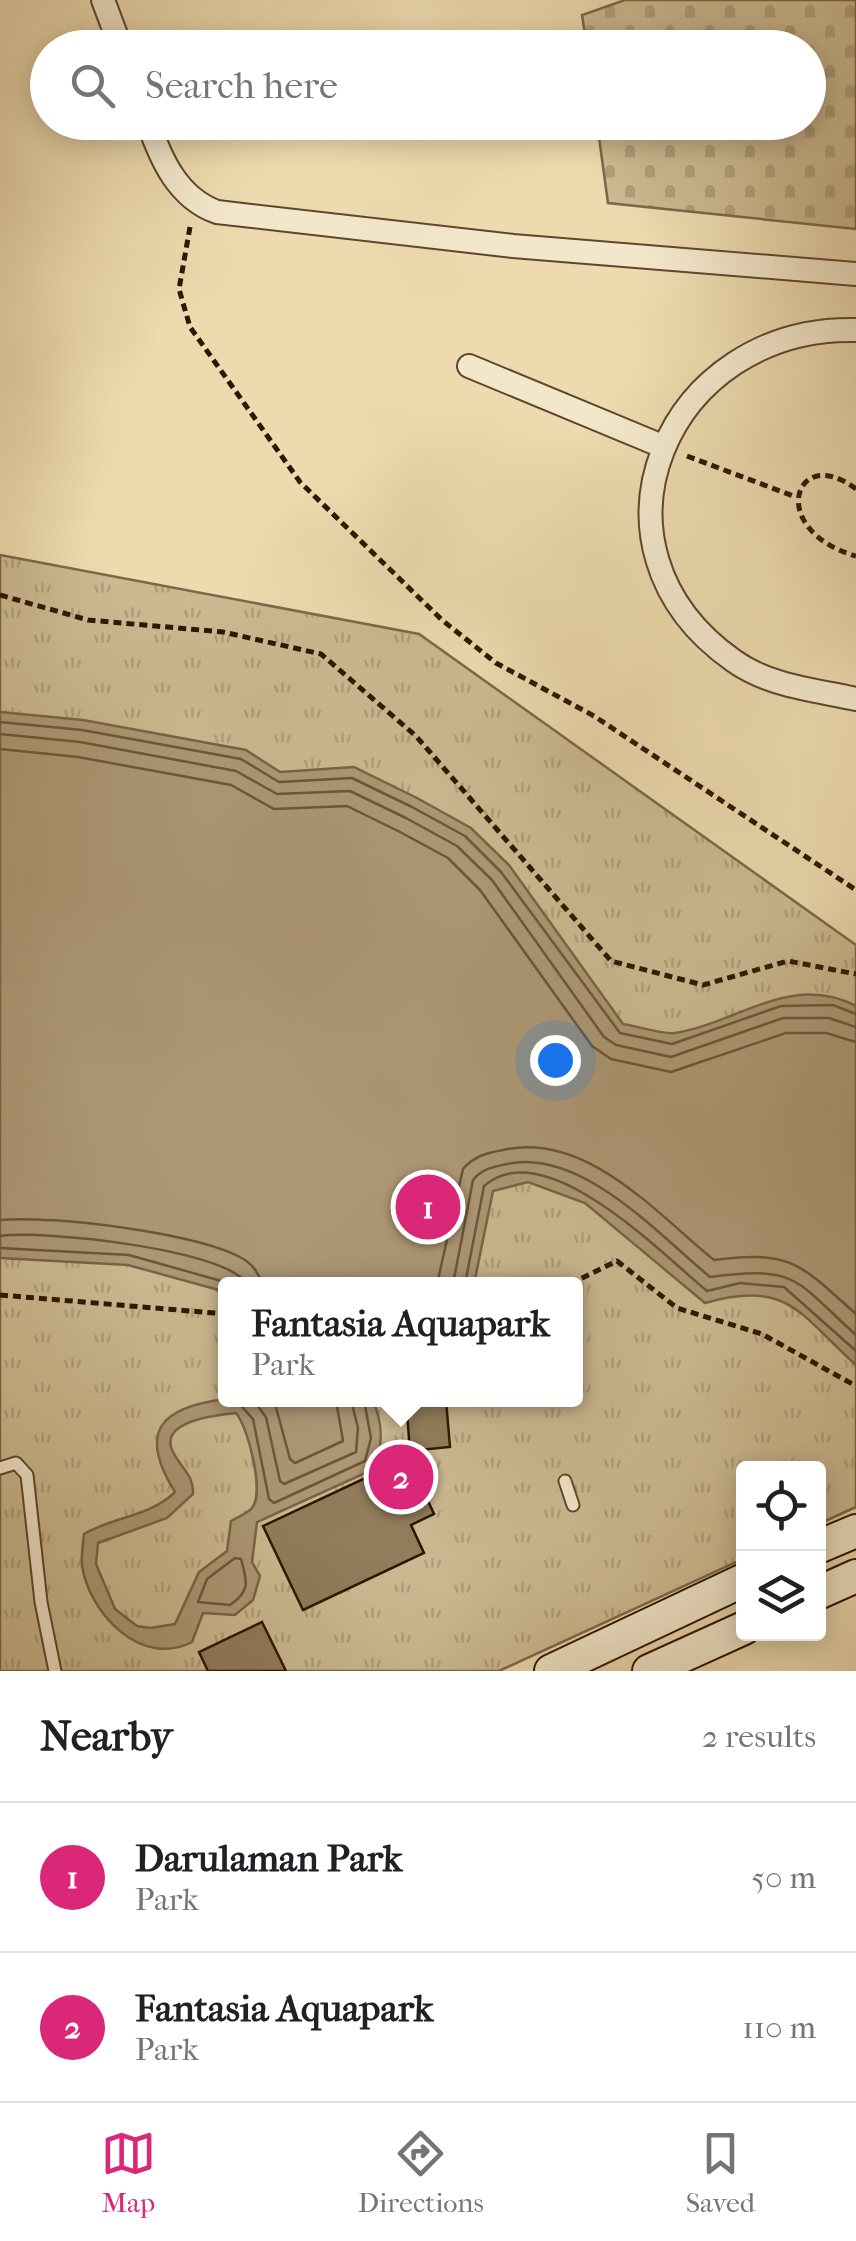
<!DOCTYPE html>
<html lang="en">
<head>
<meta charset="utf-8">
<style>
  body { margin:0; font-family:"IM FELL French Canon",serif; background:#f2f2f2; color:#202124 }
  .controls { position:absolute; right:30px; bottom:30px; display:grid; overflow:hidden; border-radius:10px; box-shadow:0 5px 25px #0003 }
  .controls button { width:90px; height:90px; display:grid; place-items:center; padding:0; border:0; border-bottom:2px solid #e0e0e0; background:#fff; color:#202124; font:50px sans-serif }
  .you { position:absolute; left:555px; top:1060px; width:35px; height:35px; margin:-25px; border:8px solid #fff; border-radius:50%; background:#1a73e8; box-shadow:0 0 0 15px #1a73e833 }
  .badge { display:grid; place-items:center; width:65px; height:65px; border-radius:50%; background:#db2777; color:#fff; font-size:32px; font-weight:700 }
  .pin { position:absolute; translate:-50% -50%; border:5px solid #fff; box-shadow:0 2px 10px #0006 }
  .popup { position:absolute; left:218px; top:1277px; width:365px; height:130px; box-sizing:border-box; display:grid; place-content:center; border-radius:10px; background:#fff; filter:drop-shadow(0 2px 8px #0005); font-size:32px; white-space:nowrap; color:#757577 }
  .popup b { font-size:38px; color:#202124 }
  .popup::after { content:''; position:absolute; left:50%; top:100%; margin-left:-20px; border:20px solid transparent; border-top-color:#fff }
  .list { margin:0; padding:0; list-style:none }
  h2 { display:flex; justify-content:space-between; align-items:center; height:130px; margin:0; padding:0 40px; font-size:42px }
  h2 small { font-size:32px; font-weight:400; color:#757577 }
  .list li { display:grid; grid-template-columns:65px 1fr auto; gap:30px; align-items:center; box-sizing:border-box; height:150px; padding:0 40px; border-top:2px solid #e0e0e0 }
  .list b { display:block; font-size:38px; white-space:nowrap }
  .list p { margin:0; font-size:32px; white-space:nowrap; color:#757577 }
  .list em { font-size:32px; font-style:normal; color:#757577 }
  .icon { flex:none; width:55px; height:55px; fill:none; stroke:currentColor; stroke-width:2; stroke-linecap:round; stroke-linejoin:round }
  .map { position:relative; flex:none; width:856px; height:1671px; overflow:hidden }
  .search { position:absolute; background:#fff; box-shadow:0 5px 25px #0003; left:30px; right:30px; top:30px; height:110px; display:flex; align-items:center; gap:25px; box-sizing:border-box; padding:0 35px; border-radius:55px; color:#757577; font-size:38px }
  .sheet { height:430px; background:#fff }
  nav { display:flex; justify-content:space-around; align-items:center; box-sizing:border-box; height:140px; border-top:2px solid #e0e0e0; background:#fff; font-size:28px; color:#757577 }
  nav a { display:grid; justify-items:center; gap:5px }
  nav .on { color:#db2777 }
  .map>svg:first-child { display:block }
  .cemetery { fill:url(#cemetery-stones); stroke:#7c6848; stroke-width:2.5 }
  .park { fill:url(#park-tufts); stroke:#7c6848; stroke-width:2.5; fill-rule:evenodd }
  .water { fill:#ac9774; stroke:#796346; stroke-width:2.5; fill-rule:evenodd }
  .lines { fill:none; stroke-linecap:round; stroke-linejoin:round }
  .shore { stroke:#6c563a; stroke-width:2.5 }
  .building { fill:#917c5b; stroke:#2d1600; stroke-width:2.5 }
  .lane-casing { stroke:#5d472c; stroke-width:15 }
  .street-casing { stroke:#5d472c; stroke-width:26 }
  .secondary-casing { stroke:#2d1600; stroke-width:36 }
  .path { stroke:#2d1600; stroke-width:5; stroke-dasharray:8 5; stroke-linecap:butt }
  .lane { stroke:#f3e7cb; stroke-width:11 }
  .street { stroke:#f3e7cb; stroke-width:22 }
  .secondary { stroke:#f3e7cb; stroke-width:32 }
</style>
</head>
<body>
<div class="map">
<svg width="856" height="1671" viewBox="0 0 856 1671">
  <defs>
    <pattern id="cemetery-stones" width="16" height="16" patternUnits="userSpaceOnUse" patternTransform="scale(2.5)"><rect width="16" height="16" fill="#ccb991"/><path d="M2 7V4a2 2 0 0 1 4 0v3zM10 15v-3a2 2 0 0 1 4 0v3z" fill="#b09e7b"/></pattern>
    <pattern id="park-tufts" width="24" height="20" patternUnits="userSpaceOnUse" patternTransform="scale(2.5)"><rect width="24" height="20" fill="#ccb991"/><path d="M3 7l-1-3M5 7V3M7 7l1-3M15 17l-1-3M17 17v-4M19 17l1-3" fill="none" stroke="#b09e7b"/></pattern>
  </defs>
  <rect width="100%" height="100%" fill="#eddaaf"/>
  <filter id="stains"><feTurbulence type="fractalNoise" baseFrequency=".002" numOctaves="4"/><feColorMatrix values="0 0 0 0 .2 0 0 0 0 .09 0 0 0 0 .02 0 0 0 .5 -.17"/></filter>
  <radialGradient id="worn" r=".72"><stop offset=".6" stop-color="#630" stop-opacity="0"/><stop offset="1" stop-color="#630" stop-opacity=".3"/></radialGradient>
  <path class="cemetery" d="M 625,0 L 856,0 L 856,229 L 608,203 L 597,123 L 808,122 L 808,48 L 587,47 L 582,15 Z"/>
  <path class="park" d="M 0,555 L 419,634 L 856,945 L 856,1507 L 819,1524 L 818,1468 L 744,1468 L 743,1559 L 499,1671 L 0,1671 ZM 226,1284 L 576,1284 L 576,1400 L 226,1400 Z"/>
  <path class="water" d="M 0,712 L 83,720 L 246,750 L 280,772 L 354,767 L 417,798 L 471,828 L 509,865 L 623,1024 C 638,1026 663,1035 675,1033 C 738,1023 791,972 856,1006 L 856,1365 C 798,1313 789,1280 705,1303 L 585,1203 L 528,1182 L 493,1191 L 474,1284 L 226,1284 L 226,1292 L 128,1265 L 0,1258 Z
    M 226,1399 L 372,1400 C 384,1423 383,1445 374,1469 L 257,1522 L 252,1562 L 260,1576 L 253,1600 L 235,1615 L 203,1613 L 192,1642 C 142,1668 90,1615 82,1566 C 81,1556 83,1544 84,1534 C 113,1517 151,1516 175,1492 C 137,1431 161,1407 226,1399 ZM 236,1413 C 248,1427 265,1493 252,1508 C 248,1513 238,1517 231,1521 L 227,1551 L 199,1572 L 175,1624 L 150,1628 L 137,1626 L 115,1609 L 96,1564 L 98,1543 L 167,1518 L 193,1494 C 194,1475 181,1468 173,1452 C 157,1421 217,1415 236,1413 Z"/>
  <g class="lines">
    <path class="shore" d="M 0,722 L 82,730 L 241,759 L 279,782 L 352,778 L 412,807 L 465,836 L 501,872 L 620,1033 L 672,1044 L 781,1006 L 833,1005 L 856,1014
      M 0,734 L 80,742 L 236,771 L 277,794 L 350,791 L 406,818 L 457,846 L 492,880 L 604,1037 L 616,1045 L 671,1057 L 783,1018 L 829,1018 L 856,1027
      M 0,749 L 78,757 L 231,785 L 274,809 L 347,806 L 400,832 L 448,858 L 480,890 L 592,1046 L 611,1059 L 671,1072 L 786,1033 L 826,1033 L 856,1042
      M 0,1220 C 51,1215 202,1233 245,1260 C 254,1266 259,1274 262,1284
      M 0,1236 C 42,1230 226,1249 247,1284
      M 0,1248 L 129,1255 L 232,1284
      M 437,1284 L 463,1169 C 474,1156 487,1153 503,1150 C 586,1131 656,1213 714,1260 C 792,1250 800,1264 856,1314
      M 453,1284 L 473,1180 C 483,1168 494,1167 507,1164 C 581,1148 658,1234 710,1277 C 798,1266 793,1278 856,1335
      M 465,1284 L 484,1186 C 545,1132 663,1255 707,1291 L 740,1283 L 784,1287 L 856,1351
      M 236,1400 L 253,1419 L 269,1499 L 274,1503 L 365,1461 L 371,1438 L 364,1400
      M 253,1400 L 266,1417 L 280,1481 L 284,1484 L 356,1452 L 358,1428 L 351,1400
      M 274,1400 L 290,1459 L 295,1463 L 343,1441 L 336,1400
      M 235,1558 L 241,1559 C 247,1581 251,1591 230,1605 L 198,1602 L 207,1579 Z"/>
  </g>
  <path class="building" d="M 406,1400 L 446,1400 L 450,1447 L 410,1451 Z
    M 408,1458 L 434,1514 L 411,1525 L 424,1553 L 303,1610 L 263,1526 Z
    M 262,1622 L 286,1671 L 208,1671 L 199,1652 Z"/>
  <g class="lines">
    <g class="lane-casing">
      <path id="lane" d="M 0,1468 L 16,1463 L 27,1475 L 41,1602 L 55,1671
        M 565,1481 L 573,1505"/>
    </g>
    <g class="street-casing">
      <path id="street" d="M 103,0 L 121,48
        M 148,122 C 161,160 178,198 217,212 L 513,246 L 856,274
        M 856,330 C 668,325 570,546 734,661 C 769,686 815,690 856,699
        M 469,366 L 662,446"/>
    </g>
    <g class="secondary-casing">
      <path id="secondary" d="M 818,1547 L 856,1531
        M 818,1593 L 856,1576
        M 551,1671 L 744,1580
        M 649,1671 L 744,1628"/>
    </g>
    <path class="path" d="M 190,227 L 179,289 L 190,327 L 300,482 L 442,620 L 496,663 L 594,716 L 856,890
      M 687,456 L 796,497
      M 856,489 C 795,442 765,530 856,556
      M 0,595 L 88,620 L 223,632 L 321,654 L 416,736 L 611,961 L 703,985 L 788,961 L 856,974
      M 570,1284 L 617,1261 L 677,1308 L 762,1334 L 856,1386
      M 0,1295 L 226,1314"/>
    <use href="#lane" class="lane"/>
    <use href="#street" class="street"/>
    <use href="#secondary" class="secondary"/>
  </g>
  <rect width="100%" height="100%" filter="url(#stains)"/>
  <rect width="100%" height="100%" fill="url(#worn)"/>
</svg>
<div class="controls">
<button><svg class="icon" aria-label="locate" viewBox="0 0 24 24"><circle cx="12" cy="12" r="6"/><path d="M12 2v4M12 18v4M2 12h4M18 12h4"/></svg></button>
<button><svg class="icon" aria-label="layers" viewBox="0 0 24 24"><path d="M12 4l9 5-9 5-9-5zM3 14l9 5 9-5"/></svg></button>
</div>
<div class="you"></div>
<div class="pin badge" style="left:428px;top:1207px">1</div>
<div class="pin badge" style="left:401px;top:1477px">2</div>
<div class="popup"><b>Fantasia Aquapark</b>Park</div>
<div class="search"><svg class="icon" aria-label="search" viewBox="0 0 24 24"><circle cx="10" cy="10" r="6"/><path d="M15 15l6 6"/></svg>Search here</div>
</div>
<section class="sheet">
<h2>Nearby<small>2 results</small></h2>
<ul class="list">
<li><span class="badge">1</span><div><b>Darulaman Park</b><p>Park</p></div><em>50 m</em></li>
<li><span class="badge">2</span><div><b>Fantasia Aquapark</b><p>Park</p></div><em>110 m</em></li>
</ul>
</section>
<nav>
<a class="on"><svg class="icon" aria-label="map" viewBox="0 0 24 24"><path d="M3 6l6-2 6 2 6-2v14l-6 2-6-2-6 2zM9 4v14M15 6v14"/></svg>Map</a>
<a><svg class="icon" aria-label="directions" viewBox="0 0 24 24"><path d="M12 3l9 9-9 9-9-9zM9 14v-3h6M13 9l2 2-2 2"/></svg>Directions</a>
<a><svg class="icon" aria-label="saved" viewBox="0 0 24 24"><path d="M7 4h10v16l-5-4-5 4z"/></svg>Saved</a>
</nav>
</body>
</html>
